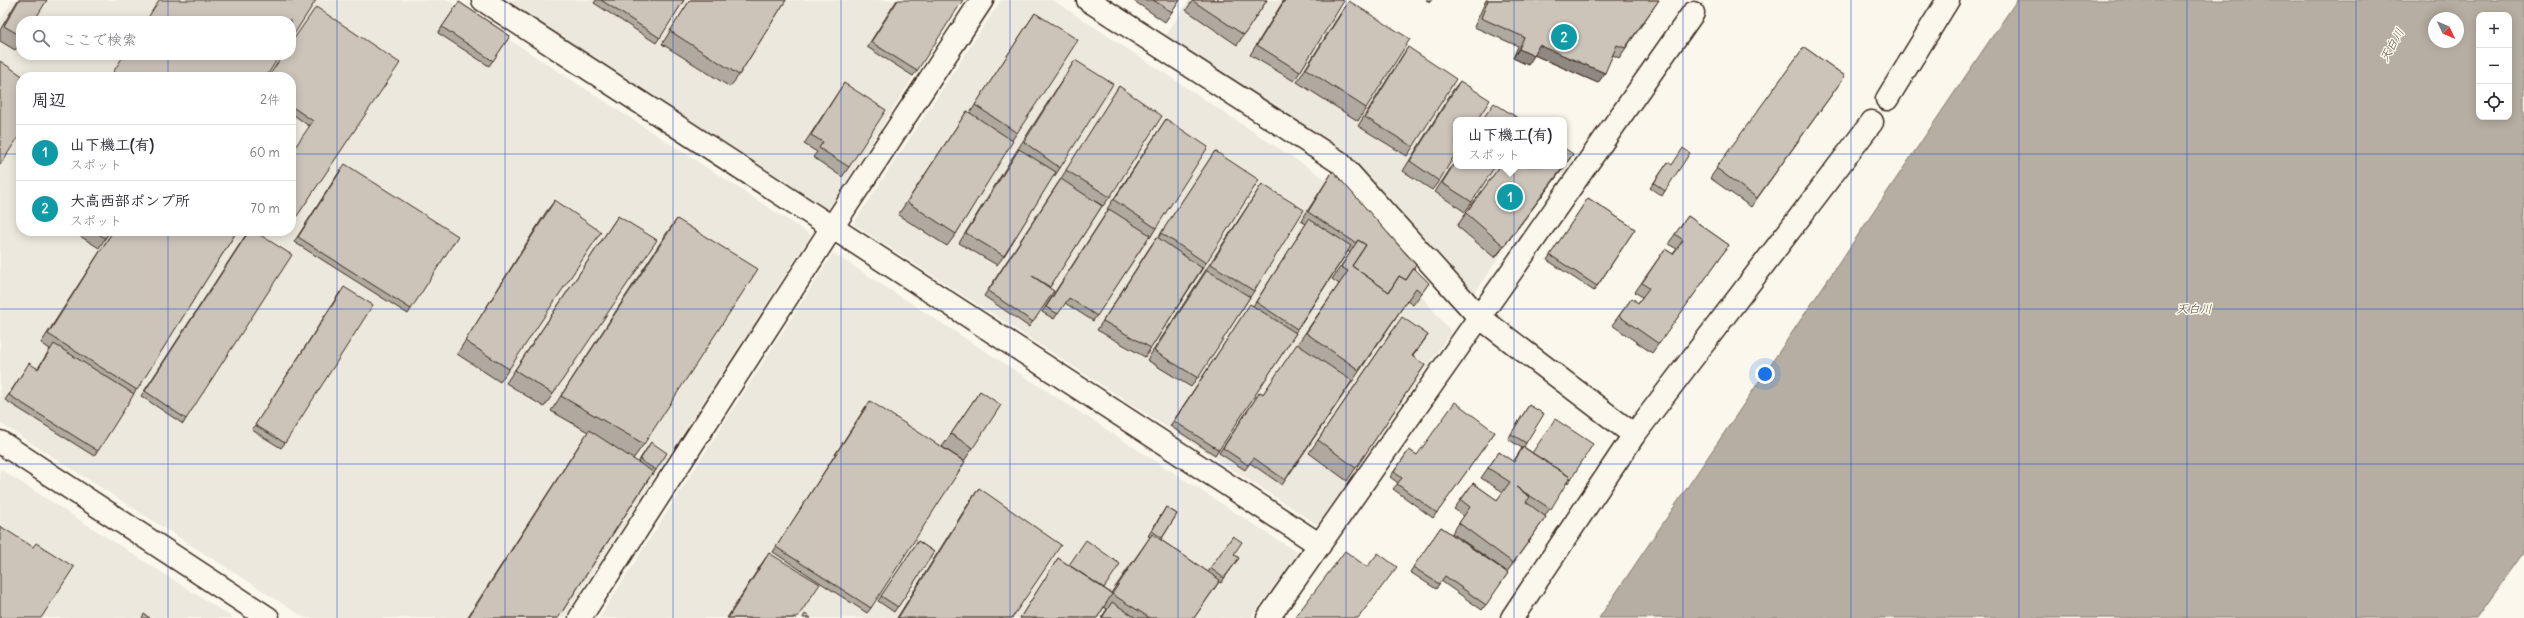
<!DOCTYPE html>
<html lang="ja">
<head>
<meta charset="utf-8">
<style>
  body { margin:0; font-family:Delius,"Klee One",sans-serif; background:#f7f7f7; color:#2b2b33 }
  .controls { position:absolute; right:12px; top:12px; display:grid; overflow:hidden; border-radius:8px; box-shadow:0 2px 10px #0003 }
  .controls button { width:36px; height:36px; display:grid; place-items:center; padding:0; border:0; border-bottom:1px solid #e1e1e2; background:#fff; color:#2b2b33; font:20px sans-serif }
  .compass { position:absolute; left:2428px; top:12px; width:36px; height:36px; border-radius:50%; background:#fff; box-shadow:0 2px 10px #0003; rotate:134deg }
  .you { position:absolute; left:1765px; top:374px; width:14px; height:14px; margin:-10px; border:3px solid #fff; border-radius:50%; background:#1a73e8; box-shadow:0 0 0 6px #1a73e833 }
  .badge { display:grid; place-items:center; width:26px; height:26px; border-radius:50%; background:#3b2a1e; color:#fff; font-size:13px; font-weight:700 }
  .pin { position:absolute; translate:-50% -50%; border:2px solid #fff; box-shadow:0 1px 4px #0006 }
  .popup { position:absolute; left:1453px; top:117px; width:114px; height:52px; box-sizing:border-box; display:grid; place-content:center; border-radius:8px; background:#fff; filter:drop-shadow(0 1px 3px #0005); font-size:13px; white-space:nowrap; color:#7c7c81 }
  .popup b { font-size:15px; color:#2b2b33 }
  .popup::after { content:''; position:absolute; left:50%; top:100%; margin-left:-8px; border:8px solid transparent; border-top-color:#fff }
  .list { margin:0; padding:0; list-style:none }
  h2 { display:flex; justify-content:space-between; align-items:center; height:52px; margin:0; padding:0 16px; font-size:17px }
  h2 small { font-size:13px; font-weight:400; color:#7c7c81 }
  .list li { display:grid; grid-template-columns:26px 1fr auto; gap:12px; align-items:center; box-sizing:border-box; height:56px; padding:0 16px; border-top:1px solid #e1e1e2 }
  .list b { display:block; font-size:15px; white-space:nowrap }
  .list p { margin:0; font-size:13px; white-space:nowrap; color:#7c7c81 }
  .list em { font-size:13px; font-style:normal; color:#7c7c81 }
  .icon { flex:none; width:22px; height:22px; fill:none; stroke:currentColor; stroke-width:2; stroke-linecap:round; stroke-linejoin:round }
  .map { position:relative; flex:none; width:2524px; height:618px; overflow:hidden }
  .search { position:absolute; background:#fff; box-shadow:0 2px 10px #0003; left:16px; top:16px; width:280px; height:44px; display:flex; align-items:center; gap:10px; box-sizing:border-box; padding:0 14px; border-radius:16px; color:#7c7c81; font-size:15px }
  .panel { position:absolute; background:#fff; box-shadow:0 2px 10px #0003; left:16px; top:72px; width:280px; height:164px; border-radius:16px }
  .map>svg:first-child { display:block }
  .built { fill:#ede8dd; fill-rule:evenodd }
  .water { fill:#b6aea2; stroke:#85796d; fill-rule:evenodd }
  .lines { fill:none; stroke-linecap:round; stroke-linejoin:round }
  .minor-casing { stroke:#3b2a1e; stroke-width:25 }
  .minor { stroke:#fbf7ec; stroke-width:22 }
  .wall { fill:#afa99f; stroke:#3b2a1e }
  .shaded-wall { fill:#8f8982; stroke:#3b2a1e }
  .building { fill:#ccc4b9; stroke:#3b2a1e }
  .grid { fill:none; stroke:#1d4ed8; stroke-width:1; stroke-opacity:0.55 }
  .labels { text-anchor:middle; stroke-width:3; stroke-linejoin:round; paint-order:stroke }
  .water-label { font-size:12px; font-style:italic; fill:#605246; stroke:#fbf7ec }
</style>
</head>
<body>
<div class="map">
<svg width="2524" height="618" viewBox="0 0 2524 618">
  <rect width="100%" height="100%" fill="#fbf7ec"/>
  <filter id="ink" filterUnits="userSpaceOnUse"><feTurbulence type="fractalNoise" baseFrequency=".025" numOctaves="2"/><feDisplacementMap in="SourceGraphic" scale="8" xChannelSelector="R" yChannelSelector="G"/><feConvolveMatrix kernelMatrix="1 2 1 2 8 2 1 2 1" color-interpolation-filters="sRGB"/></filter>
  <g filter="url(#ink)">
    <path class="built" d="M 13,0 L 448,0 L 811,235 L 564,618 L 305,618 L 0,423 L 0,21 ZM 21,21 L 291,21 L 291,55 L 21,55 ZM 21,77 L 291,77 L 291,231 L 21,231 Z
      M 506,0 L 963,0 L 828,210 Z
      M 1001,0 L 1053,0 L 1327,180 L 1451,332 L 1318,525 L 853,224 Z
      M 1189,0 L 1330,0 L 1509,120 L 1456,120 L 1456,166 L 1561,166 L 1472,297 L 1344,156 L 1162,42 Z
      M 833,253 L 1298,553 L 1251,618 L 599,618 Z
      M 0,469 L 233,618 L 0,618 Z"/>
    <path class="water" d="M 2017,0 L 2524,0 L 2524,552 L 2477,618 L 1599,618 ZM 2479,15 L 2509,15 L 2509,117 L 2479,117 ZM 2434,18 L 2458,18 L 2458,42 L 2434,42 Z"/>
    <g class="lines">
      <g class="minor-casing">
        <path id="minor" d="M 483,0 L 1320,545
          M 1088,0 L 1339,162 L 1478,316 L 1634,435
          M 1887,99 L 1948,0
          M 0,442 L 268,618
          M 580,618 L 833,226 L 982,0
          M 1268,618 L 1693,13
          M 1512,618 L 1634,435 L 1872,122"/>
      </g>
      <use href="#minor" class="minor"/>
    </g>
    <path class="wall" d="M 18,0 L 47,0 L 21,21 L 21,42 L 15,50 L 0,41 L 0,30 Z
      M 596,0 L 684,0 L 656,43 L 594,3 Z
      M 690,0 L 786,0 L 739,75 L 730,87 L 662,44 Z
      M 897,0 L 917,71 L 913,76 L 867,47 Z
      M 1134,0 L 1180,0 L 1165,22 L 1134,1 Z
      M 1193,0 L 1267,0 L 1237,45 L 1186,10 Z
      M 1284,0 L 1341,0 L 1300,72 L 1294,81 L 1250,55 Z
      M 1486,0 L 1659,0 L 1619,58 L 1613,55 L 1598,83 L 1534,55 L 1528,65 L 1513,58 L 1518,46 L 1474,27 Z
      M 1349,1 L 1366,108 L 1358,121 L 1297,82 L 1340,14 Z
      M 459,2 L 510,36 L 489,66 L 438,33 Z
      M 1035,13 L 1017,133 L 1012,140 L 956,234 L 947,246 L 898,215 L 967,111 L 970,113 Z
      M 1408,47 L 1413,147 L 1407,156 L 1358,126 L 1402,56 Z
      M 1804,47 L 1845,76 L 1751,207 L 1710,178 Z
      M 1075,60 L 1060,168 L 1054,177 L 1053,176 L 1004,256 L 997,265 L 959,243 L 1012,158 Z
      M 400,63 L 309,126 L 291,113 L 291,77 Z
      M 1460,81 L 1439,181 L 1432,190 L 1403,171 L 1453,90 Z
      M 844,83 L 849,167 L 842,177 L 813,157 L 817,152 L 804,144 Z
      M 1119,86 L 1110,197 L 1103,206 L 1093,200 L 1102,206 L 1049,288 L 1054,291 L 1029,327 L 984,296 L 1060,180 L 1113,96 Z
      M 1166,119 L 1156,228 L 1150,238 L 1149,237 L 1093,321 L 1065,303 L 1054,319 L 1042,312 L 1108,210 L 1107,209 Z
      M 1215,151 L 1206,263 L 1145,357 L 1097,330 L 1150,247 L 1157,237 L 1158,238 Z
      M 1456,160 L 1456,166 L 1472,202 L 1465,212 L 1435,192 Z
      M 1668,162 L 1665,191 L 1662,196 L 1650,188 Z
      M 1500,166 L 1564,167 L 1495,258 L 1457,226 Z
      M 341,169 L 411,309 L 408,314 L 294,242 Z
      M 1333,171 L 1414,268 L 1429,283 L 1413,305 L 1407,301 L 1282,485 L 1250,463 L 1245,470 L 1219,453 L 1260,392 L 1263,394 L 1339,284 L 1332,279 L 1350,253 L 1348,251 L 1295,333 L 1296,333 L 1215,455 L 1170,426 L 1247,309 L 1253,306 L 1306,224 L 1301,221 Z
      M 1262,184 L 1254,291 L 1191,387 L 1147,360 Z
      M 1588,198 L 1635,229 L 1594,291 L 1547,260 Z
      M 555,200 L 509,369 L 500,382 L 457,354 L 546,212 Z
      M 618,216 L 553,394 L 544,407 L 506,383 Z
      M 1688,216 L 1729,245 L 1652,353 L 1612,325 L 1632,298 L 1638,303 L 1642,297 L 1635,292 L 1665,249 L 1673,254 L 1677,249 L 1668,244 Z
      M 677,219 L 644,444 L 633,459 L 628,456 L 638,462 L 651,442 L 656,470 L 653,475 L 652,474 L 558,618 L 467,618 L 579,445 L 588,432 L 551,411 L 666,234 Z
      M 72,231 L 110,231 L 99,248 Z
      M 113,231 L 237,231 L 94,456 L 5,400 L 26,368 L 38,368 L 50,349 L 41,343 Z
      M 282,231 L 287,231 L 285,233 Z
      M 247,233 L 186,419 L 183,424 L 141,396 Z
      M 340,292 L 285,443 L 281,448 L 252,430 Z
      M 1393,330 L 1419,348 L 1412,356 L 1425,365 L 1347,481 L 1309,453 Z
      M 980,391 L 973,448 L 964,461 L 942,447 Z
      M 1529,405 L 1526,443 L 1524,447 L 1571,479 L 1567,484 L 1566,483 L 1545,516 L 1546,517 L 1507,572 L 1508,573 L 1482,610 L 1441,581 L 1436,589 L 1410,572 L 1441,527 L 1506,571 L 1452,533 L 1464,516 L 1454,509 L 1473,483 L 1497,500 L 1503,492 L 1481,478 L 1499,452 L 1513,462 L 1522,448 L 1508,439 Z
      M 866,406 L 871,608 L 867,613 L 773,552 Z
      M 1495,432 L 1433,518 L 1393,489 L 1398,483 L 1390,477 L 1409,450 L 1417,455 Z
      M 979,488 L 1012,618 L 897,618 L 970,501 Z
      M 1166,507 L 1177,514 L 1161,540 L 1208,572 L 1233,536 L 1234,554 L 1239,558 L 1221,583 L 1219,582 L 1194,618 L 1101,618 L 1107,609 L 1104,607 L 1097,618 L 1020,618 L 1050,571 L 1058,558 L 1111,593 L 1150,537 L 1148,536 Z
      M 918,541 L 934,552 L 894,612 L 878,601 Z
      M 769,553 L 797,618 L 727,618 L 760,566 Z"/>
    <path class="shaded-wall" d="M 1426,0 L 1432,0 L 1430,2 Z
      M 1539,45 L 1605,73 L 1598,83 L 1532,54 Z
      M 1519,49 L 1534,56 L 1528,65 L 1513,58 Z
      M 1573,154 L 1564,167 L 1495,258 Z
      M 1428,335 L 1419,348 L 1403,369 L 1412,356 Z"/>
    <path class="building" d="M 19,0 L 47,0 L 34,21 L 21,21 L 21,36 L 4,26 Z
      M 159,0 L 316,0 L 291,39 L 291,21 L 146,21 Z
      M 601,0 L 684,0 L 660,38 Z
      M 690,0 L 786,0 L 739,75 L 670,31 Z
      M 898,0 L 963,0 L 917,71 L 871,42 Z
      M 1153,0 L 1180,0 L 1172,12 Z
      M 1193,0 L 1267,0 L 1244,35 L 1193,1 Z
      M 1285,0 L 1341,0 L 1344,1 L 1300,72 L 1257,45 Z
      M 1488,0 L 1659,0 L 1625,48 L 1617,45 L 1605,73 L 1539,45 L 1534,56 L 1519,49 L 1524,37 L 1481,18 Z
      M 1349,1 L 1410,39 L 1366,108 L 1306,69 Z
      M 459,2 L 510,36 L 493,61 L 442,27 Z
      M 316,7 L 400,63 L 291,225 L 291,153 L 313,121 L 291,106 L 291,77 L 268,77 L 283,55 L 291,55 L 291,43 Z
      M 1035,13 L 1078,40 L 1017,133 L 975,105 Z
      M 1408,47 L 1456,79 L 1413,147 L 1365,117 Z
      M 1804,47 L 1845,76 L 1757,198 L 1716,168 Z
      M 124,55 L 280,55 L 266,77 L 110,77 Z
      M 1075,60 L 1113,84 L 1060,168 L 1024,142 Z
      M 0,61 L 24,77 L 21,77 L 21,133 L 0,165 Z
      M 1460,81 L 1490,100 L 1477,120 L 1456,120 L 1456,153 L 1439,181 L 1410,161 Z
      M 844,83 L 886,110 L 849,167 L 819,148 L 823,142 L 811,135 Z
      M 1119,86 L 1162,116 L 1110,197 L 1066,170 Z
      M 1494,103 L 1521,120 L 1482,120 Z
      M 967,111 L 1013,141 L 956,234 L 907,202 Z
      M 1166,119 L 1208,147 L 1156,228 L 1114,200 Z
      M 1564,148 L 1573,154 L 1504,246 L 1466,213 L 1500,166 L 1564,166 Z
      M 1683,148 L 1690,153 L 1665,191 L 1654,183 L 1668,162 L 1672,165 Z
      M 1019,149 L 1056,172 L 1004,256 L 966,233 Z
      M 1215,151 L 1259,180 L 1206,263 L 1161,233 Z
      M 1456,161 L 1456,166 L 1495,166 L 1472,202 L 1442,183 Z
      M 345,164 L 458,236 L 411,309 L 298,237 Z
      M 1333,171 L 1416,265 L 1406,280 L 1399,276 L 1389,292 L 1352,266 L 1366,245 L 1358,240 L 1356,243 L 1308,212 Z
      M 1061,179 L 1102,206 L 1050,287 L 1031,275 L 1054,291 L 1033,322 L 988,291 Z
      M 1262,184 L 1304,210 L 1254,291 L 1211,264 Z
      M 1588,198 L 1635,229 L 1597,286 L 1550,255 Z
      M 555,200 L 601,232 L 509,369 L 465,341 Z
      M 1109,209 L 1150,235 L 1097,316 L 1069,298 L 1058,314 L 1046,307 Z
      M 618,216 L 657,240 L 553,394 L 515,370 Z
      M 1688,216 L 1729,245 L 1659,344 L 1619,316 L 1632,298 L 1638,303 L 1649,288 L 1642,283 L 1665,249 L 1673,254 L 1683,240 L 1675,234 Z
      M 677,219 L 758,269 L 644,444 L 561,396 Z
      M 1309,219 L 1351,246 L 1297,329 L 1256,302 Z
      M 94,231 L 110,231 L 105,238 Z
      M 113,231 L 237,231 L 137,390 L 48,334 Z
      M 249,231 L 254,231 L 292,255 L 186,419 L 145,391 Z
      M 1157,237 L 1202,268 L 1151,348 L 1103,321 Z
      M 1358,240 L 1366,245 L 1352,266 L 1389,292 L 1399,276 L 1406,280 L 1414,268 L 1429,283 L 1422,293 L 1416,288 L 1359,370 L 1306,333 L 1348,271 L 1341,267 Z
      M 1207,270 L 1250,297 L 1198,378 L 1154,351 Z
      M 344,287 L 373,305 L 285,443 L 255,425 Z
      M 1250,304 L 1296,333 L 1219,450 L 1174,421 Z
      M 1402,317 L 1428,335 L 1412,356 L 1425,365 L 1356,468 L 1318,440 Z
      M 54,344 L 134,394 L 98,451 L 9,395 L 29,363 L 38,369 Z
      M 1297,344 L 1352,381 L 1285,480 L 1254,458 L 1248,465 L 1223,448 L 1260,392 L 1263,394 Z
      M 980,391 L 1001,405 L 973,448 L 951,434 Z
      M 870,401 L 965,462 L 871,608 L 776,547 Z
      M 1455,402 L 1495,432 L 1437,513 L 1397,484 L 1402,478 L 1394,472 L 1409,450 L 1417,455 Z
      M 1529,405 L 1544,414 L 1526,443 L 1511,434 Z
      M 1555,419 L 1593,444 L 1571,479 L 1570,478 L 1570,477 L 1532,453 Z
      M 589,430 L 653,472 L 558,618 L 468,618 Z
      M 651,442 L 667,453 L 656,470 L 640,460 Z
      M 1523,447 L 1570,477 L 1551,509 L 1516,487 L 1530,497 L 1526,502 L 1546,517 L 1513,563 L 1459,523 L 1470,507 L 1461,500 L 1473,483 L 1497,500 L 1510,482 L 1488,468 L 1499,452 L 1514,462 Z
      M 979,488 L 1061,545 L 1012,618 L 898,618 Z
      M 1166,507 L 1177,514 L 1162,538 L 1152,531 Z
      M 0,526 L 33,547 L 36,543 L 74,567 L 41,618 L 0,618 Z
      M 1441,527 L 1508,573 L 1486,605 L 1445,576 L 1439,584 L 1413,567 Z
      M 1152,534 L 1220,580 L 1194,618 L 1150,618 L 1112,594 Z
      M 1233,536 L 1242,542 L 1234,554 L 1239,558 L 1224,578 L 1210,568 Z
      M 1086,540 L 1120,564 L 1104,588 L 1069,565 Z
      M 918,541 L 934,552 L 898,607 L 881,596 Z
      M 1345,551 L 1367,567 L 1378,553 L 1397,567 L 1358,618 L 1298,618 L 1296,616 Z
      M 769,553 L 820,584 L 797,618 L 728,618 Z
      M 1058,558 L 1112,594 L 1097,618 L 1020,618 Z
      M 1112,602 L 1136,618 L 1102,618 Z
      M 144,614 L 150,618 L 142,618 Z
      M 805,614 L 811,618 L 803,618 Z"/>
  </g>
  <path class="grid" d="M 168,0 L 168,21M 337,0 L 337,618M 505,0 L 505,618M 673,0 L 673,618M 841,0 L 841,618M 1010,0 L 1010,618M 1178,0 L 1178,618M 1346,0 L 1346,618M 1514,0 L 1514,618M 1683,0 L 1683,618M 1851,0 L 1851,618M 2019,0 L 2019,618M 2187,0 L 2187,618M 2356,0 L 2356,618M 168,55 L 168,77M 0,154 L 21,154M 291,154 L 2524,154M 168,231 L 168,618M 0,309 L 2524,309M 0,464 L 2524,464"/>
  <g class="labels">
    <g class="water-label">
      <text transform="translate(2392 45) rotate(-61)" y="4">天白川</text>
      <text x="2194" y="313">天白川</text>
    </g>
  </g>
</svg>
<div class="controls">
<button>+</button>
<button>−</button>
<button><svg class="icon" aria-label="locate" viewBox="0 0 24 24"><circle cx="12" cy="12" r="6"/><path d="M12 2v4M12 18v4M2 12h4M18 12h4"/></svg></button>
</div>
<svg class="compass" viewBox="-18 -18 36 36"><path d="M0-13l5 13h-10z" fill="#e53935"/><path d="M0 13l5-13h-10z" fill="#7c7c81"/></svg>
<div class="you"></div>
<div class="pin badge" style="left:1510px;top:197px;background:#0f9aa8">1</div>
<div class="popup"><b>山下機工(有)</b>スポット</div>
<div class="pin badge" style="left:1564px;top:37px;background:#0f9aa8">2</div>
<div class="search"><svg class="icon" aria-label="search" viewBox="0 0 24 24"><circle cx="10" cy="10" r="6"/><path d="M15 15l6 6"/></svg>ここで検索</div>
<section class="panel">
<h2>周辺<small>2件</small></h2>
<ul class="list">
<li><span class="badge" style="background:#0f9aa8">1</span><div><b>山下機工(有)</b><p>スポット</p></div><em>60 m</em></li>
<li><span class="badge" style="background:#0f9aa8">2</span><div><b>大高西部ポンプ所</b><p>スポット</p></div><em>70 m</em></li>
</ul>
</section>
</div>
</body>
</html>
